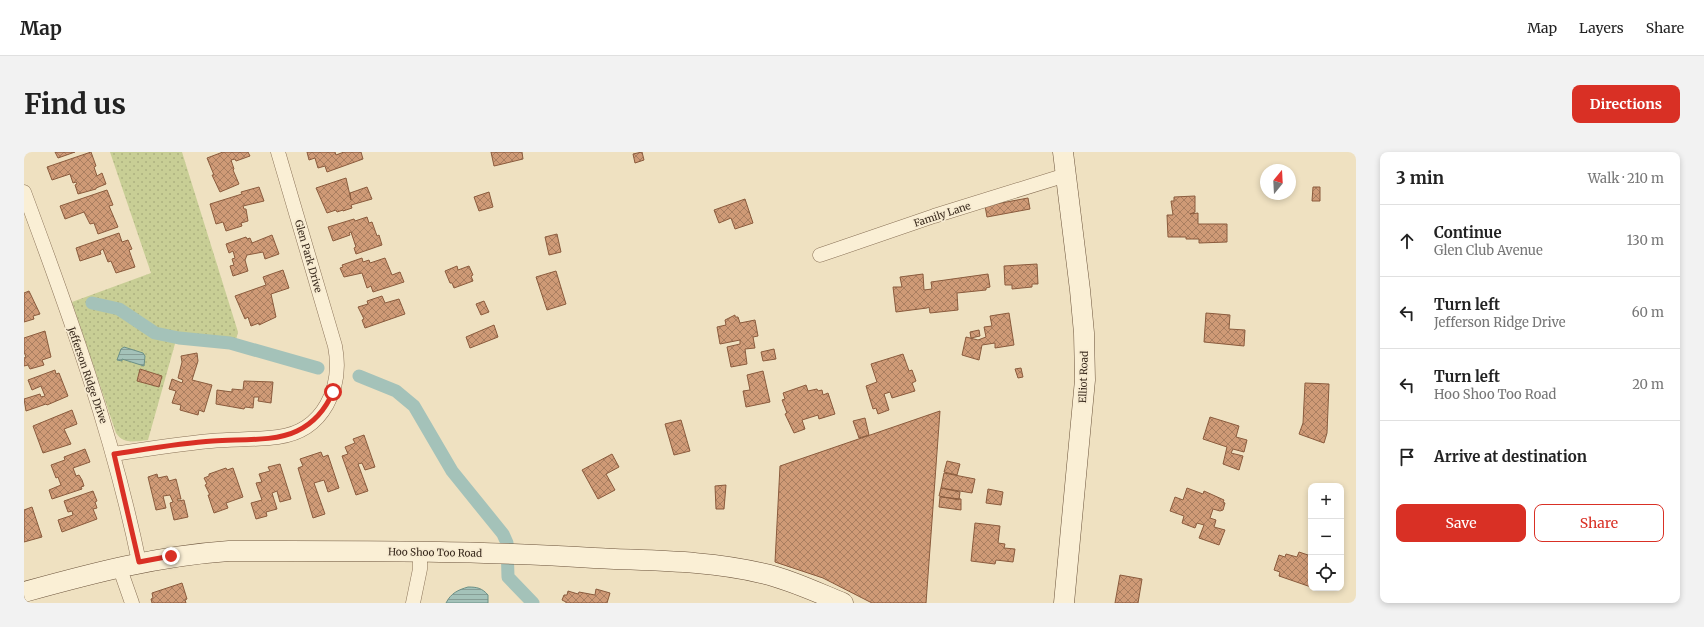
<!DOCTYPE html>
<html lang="en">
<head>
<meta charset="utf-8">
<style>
  body { margin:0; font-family:Merriweather,serif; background:#f2f2f2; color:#222 }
  .controls { position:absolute; right:12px; bottom:12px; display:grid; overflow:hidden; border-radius:8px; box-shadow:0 2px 6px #0003 }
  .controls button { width:36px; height:36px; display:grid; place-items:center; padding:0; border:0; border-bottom:1px solid #e0e0e0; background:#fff; color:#222; font:20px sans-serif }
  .compass { position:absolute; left:1236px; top:12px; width:36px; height:36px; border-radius:50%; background:#fff; box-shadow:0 2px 6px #0003; rotate:18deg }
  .stop { position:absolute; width:12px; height:12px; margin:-9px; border:3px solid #d93025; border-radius:50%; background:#fff }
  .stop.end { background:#d93025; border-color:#fff; box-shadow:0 1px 4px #0008 }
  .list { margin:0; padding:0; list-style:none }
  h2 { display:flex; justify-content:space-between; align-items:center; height:52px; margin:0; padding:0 16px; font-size:17px }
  h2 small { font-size:13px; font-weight:400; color:#767676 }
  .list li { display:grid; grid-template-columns:26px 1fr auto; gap:12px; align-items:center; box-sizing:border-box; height:72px; padding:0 16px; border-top:1px solid #e0e0e0 }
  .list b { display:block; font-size:15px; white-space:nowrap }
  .list p { margin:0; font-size:13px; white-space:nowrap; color:#767676 }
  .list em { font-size:13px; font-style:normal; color:#767676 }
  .actions { display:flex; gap:8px; padding:12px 16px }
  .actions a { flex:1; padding:9px 0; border:1px solid #d93025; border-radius:8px; text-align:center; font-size:14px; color:#d93025 }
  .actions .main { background:#d93025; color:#fff }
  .icon { flex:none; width:22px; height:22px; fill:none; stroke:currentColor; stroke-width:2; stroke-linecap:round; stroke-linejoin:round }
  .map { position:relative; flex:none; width:1332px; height:451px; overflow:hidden; border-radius:8px }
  header { display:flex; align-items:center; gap:24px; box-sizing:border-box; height:56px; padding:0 20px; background:#fff; border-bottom:1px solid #e0e0e0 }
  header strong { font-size:19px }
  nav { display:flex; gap:22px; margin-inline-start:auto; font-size:14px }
  .intro { display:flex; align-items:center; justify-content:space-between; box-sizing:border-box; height:96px; padding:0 24px }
  h1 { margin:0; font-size:28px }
  .button { padding:10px 18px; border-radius:8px; background:#d93025; color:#fff; font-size:14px; font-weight:700 }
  main { display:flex; gap:24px; padding:0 24px }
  aside { flex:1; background:#fff; border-radius:8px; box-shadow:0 2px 6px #0003 }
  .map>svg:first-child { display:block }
  .park { fill:url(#park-dots) }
  .water { fill:url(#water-rules); stroke:#6b9086 }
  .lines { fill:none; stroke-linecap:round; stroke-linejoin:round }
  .canal { stroke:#a4c2b9; stroke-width:13 }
  .building { fill:url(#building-cross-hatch); stroke:#8a5b3d }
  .street-casing { stroke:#8a7258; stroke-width:15 }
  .secondary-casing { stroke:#6b533b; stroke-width:21 }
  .street { stroke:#faefd5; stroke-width:14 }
  .secondary { stroke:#faefd5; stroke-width:20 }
  .route { stroke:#d93025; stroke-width:5 }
  .labels { text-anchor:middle; stroke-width:3.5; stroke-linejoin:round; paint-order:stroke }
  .street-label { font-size:10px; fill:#392a1d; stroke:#f7ebd1 }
</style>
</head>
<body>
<header>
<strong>Map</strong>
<nav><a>Map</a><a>Layers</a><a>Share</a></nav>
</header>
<div class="intro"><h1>Find us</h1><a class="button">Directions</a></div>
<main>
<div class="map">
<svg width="1332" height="451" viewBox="0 0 1332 451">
  <defs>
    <pattern id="park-dots" width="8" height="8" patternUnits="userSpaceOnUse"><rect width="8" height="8" fill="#c8ce95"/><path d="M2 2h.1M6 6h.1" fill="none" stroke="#adb180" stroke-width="1.8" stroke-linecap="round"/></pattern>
    <pattern id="water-rules" width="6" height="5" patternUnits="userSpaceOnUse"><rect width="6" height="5" fill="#a4c2b9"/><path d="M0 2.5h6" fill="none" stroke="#879e96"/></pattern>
    <pattern id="building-cross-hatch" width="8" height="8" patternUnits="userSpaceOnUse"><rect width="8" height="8" fill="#cf9a76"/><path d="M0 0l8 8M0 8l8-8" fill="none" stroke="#a97e60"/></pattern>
  </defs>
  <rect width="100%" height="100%" fill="#efe1c1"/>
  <path class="park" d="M 86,0 L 158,0 L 214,180 L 212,188 L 154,181 L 124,288 C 111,289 100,293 92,281 L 48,150 L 127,121 Z"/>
  <path class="water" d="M 100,195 L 119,201 L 121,204 L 120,214 L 98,207 L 98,209 L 93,208 L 97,197 Z
    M 444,435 C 453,435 458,436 464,443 L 464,451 L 422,451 C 427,441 434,438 444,435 Z"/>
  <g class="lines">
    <path class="canal" d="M 68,151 L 95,157 L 131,181 L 155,186 L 206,191 L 294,216
      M 335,224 L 372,239 L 390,254 L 428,319 L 479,382 L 483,391 L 484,425 L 509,451"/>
  </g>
  <path class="building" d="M 31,0 L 51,0 L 34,6 Z
    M 67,0 L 72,14 L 70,15 L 73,24 L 78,21 L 82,32 L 72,36 L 72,37 L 54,42 L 51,33 L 53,32 L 52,30 L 49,31 L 46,22 L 28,28 L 23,15 Z
    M 199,0 L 224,0 L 226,4 L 212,9 L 211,7 L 207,8 L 210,17 L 209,18 L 215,32 L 196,40 L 188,23 L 190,23 L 183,6 Z
    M 283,0 L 311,0 L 312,3 L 320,0 L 337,0 L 339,7 L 303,20 L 301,14 L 294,16 L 291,6 L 285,8 Z
    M 467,0 L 498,0 L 499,7 L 470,14 Z
    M 618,0 L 620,8 L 611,11 L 609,2 Z
    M 322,26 L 327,48 L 326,41 L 343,35 L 348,47 L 327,53 L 328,56 L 319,59 L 319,58 L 313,60 L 312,58 L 303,61 L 292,36 Z
    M 235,35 L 240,49 L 219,54 L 220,57 L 222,57 L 224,69 L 217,71 L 218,74 L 202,79 L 199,70 L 192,72 L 186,52 L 218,42 L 217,40 Z
    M 1289,35 L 1296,35 L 1296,49 L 1288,49 Z
    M 83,38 L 89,53 L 85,54 L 94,75 L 74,82 L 70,71 L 66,72 L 60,60 L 41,67 L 36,54 Z
    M 465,40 L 469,55 L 455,59 L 450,45 Z
    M 1171,44 L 1171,60 L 1166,62 L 1174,61 L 1174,72 L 1203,72 L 1203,90 L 1175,91 L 1175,87 L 1162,87 L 1162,85 L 1144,85 L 1143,63 L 1149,63 L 1147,49 L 1150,49 L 1150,45 Z
    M 1004,46 L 1006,57 L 963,65 L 961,54 Z
    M 721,47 L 729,71 L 711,77 L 707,66 L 695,71 L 690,58 Z
    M 343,65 L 345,71 L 348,70 L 353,84 L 355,83 L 358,93 L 332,102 L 330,96 L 332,95 L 327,80 L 325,81 L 326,83 L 309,89 L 304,75 L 330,67 L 331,69 Z
    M 95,81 L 98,90 L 104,88 L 108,97 L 105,98 L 111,115 L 92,121 L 87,109 L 84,110 L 79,97 L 76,99 L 77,102 L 56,109 L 52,96 Z
    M 533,82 L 537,100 L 525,103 L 521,85 Z
    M 248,83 L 255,102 L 241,107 L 239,100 L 223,103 L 221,108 L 224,119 L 209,124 L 206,114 L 210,113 L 208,107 L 211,106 L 209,99 L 205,101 L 202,92 L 222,85 L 223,87 L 226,86 L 228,91 Z
    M 338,106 L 339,110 L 345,108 L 346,111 L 361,106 L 368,123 L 376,120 L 380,130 L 349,140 L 347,134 L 343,136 L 338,121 L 320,125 L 316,116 L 319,115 L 318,113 Z
    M 1013,112 L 1014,132 L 1008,132 L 1008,135 L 988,137 L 988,133 L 981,133 L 980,114 Z
    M 433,114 L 434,118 L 445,114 L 449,123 L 447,124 L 449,129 L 430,136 L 428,131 L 426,131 L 421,119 Z
    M 259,118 L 265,136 L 247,142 L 252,165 L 235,173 L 235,171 L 227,174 L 224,165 L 221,167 L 211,144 L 242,133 L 239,125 Z
    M 532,119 L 542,152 L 523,158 L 512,125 Z
    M 899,122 L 900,138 L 908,137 L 907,130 L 964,122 L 966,135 L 962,136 L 962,138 L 933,141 L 934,158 L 906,161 L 905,155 L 903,156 L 872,160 L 869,135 L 878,135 L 876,125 Z
    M 5,139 L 16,162 L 9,164 L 10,167 L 0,170 L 0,141 Z
    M 358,144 L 361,151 L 375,147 L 381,162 L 341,176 L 338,168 L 340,167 L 334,155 L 344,152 L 343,149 Z
    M 460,149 L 465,160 L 457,163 L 452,152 Z
    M 985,161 L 990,193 L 971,196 L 971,191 L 958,193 L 955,208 L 938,203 L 942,185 L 954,188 L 962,185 L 960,175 L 968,174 L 966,164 Z
    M 1182,161 L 1206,163 L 1205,177 L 1221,178 L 1220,194 L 1180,190 Z
    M 711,163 L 711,165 L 714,165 L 716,171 L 731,168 L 734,184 L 729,185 L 731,196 L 721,197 L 723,212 L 707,215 L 703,195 L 716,192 L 716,188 L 696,192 L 693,175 L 702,173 L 701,168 Z
    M 470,173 L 474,185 L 446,196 L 442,185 Z
    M 955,178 L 956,184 L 947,186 L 946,180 Z
    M 21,179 L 27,205 L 18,208 L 20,213 L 6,217 L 4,213 L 0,214 L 0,206 L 2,205 L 0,200 L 0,186 Z
    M 750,197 L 752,207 L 739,209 L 737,200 Z
    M 173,201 L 174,209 L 168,228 L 188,233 L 180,260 L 175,258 L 174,263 L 156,258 L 157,253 L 148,251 L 152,239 L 145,237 L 148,227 L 158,231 L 159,228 L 154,226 L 158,210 L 157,204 Z
    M 879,202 L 885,219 L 888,218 L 892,229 L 888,231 L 891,239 L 868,246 L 866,240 L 860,242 L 865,258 L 854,262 L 852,256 L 849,257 L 842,234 L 853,230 L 847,212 Z
    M 997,216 L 999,225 L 994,226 L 991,217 Z
    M 116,217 L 138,224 L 135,235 L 113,229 Z
    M 31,218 L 32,222 L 35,221 L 44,244 L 23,253 L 22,252 L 2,259 L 0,247 L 16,242 L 17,245 L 21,244 L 17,234 L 8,238 L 4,228 Z
    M 739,219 L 746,250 L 722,255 L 719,239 L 726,238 L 723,223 Z
    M 220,229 L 249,230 L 247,251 L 234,249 L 235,245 L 230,245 L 229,256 L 221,255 L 220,257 L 192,252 L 193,238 L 208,240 L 208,237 L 219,238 Z
    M 1281,231 L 1305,232 L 1303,281 L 1300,291 L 1275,282 L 1279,271 Z
    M 782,233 L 784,239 L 793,237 L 794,239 L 798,238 L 799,243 L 804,241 L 811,262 L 795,267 L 794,263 L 778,268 L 781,277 L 770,281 L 761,262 L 763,261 L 758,248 L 761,247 L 759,241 Z
    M 48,258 L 53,272 L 40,277 L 47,292 L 19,301 L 9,274 Z
    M 916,259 L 902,451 L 848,451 L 799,426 L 751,410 L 756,314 Z
    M 1186,265 L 1215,274 L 1212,285 L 1223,288 L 1220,300 L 1209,297 L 1207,301 L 1219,304 L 1215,318 L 1199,312 L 1203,295 L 1179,287 Z
    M 841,266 L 845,283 L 835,286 L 829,269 Z
    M 657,268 L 666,299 L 650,303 L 641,272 Z
    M 340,283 L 351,315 L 341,318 L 338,311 L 334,312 L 344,339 L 332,343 L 318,304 L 324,302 L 321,295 L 331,291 L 329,287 Z
    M 61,297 L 66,310 L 49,316 L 52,324 L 55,323 L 58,328 L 60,334 L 57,335 L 58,337 L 28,347 L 25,338 L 37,333 L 34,325 L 32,326 L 27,313 L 41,308 L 40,305 Z
    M 297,300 L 299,305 L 304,303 L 315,336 L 304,340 L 300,328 L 290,331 L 301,362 L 289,366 L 274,316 L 279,314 L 276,307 Z
    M 588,302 L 595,315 L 582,322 L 591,338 L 574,347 L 558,318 Z
    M 923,309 L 936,312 L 933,323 L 920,320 Z
    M 256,312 L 267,347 L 256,350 L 253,339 L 248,341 L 253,357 L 242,360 L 243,364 L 232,367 L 227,351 L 238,348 L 232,331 L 238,330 L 235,322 L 246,319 L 244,315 Z
    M 202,316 L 203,318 L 209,316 L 219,345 L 202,351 L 204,356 L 190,361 L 184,343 L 186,343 L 181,333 L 183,332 L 180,326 L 185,324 L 185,322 Z
    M 920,321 L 951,327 L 948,341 L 917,336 Z
    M 133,322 L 134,326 L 143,324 L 145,329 L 152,327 L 157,347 L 153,347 L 154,349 L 160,348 L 164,365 L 150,368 L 146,351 L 149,350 L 146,343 L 139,344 L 142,356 L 132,358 L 124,325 Z
    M 702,333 L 700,357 L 692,357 L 691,334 Z
    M 917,336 L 936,340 L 935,348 L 915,344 Z
    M 1163,336 L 1179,342 L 1180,339 L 1200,348 L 1199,350 L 1201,351 L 1199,358 L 1196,359 L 1189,357 L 1186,366 L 1192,368 L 1190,375 L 1201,378 L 1195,393 L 1175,386 L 1180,373 L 1173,371 L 1171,376 L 1158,371 L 1160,364 L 1146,359 L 1151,345 L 1159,348 Z
    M 964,337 L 979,340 L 977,353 L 962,351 Z
    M 69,339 L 73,349 L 71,350 L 73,356 L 69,357 L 73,367 L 38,380 L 34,368 L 49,363 L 48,359 L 44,360 L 40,349 Z
    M 916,345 L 937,347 L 937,358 L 915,355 Z
    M 8,355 L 18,385 L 0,390 L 0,358 Z
    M 951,371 L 976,374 L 974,391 L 981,392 L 980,396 L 991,397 L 989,410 L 972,408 L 971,412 L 947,409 Z
    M 1275,400 L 1287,404 L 1287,435 L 1255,424 L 1256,420 L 1250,418 L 1255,403 L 1261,405 L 1262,402 L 1273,405 Z
    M 1096,423 L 1118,427 L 1114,451 L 1091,451 Z
    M 158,431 L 163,447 L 161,448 L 162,451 L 128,451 L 127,447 L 129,446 L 128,441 Z
    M 572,437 L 586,441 L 583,451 L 542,451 L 542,450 L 538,448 L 540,443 L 543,443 L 544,439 L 554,442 L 555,440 L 571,443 Z"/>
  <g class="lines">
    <g class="street-casing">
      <path id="street" d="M 0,40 C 45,161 89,283 115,410
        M 796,103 L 910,64 L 1042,23
        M 90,302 C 122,297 154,292 187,289 C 209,287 232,288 254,285 C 300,279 319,235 311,194 L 254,0
        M 95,414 L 108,451
        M 389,451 L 396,417 L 396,400"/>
    </g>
    <g class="secondary-casing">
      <path id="secondary" d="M 1039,0 L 1056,138 L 1060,181 L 1061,228 L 1040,451
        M 0,440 C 69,421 133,404 205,399 C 326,399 448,398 570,406 C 626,409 682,408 737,421 C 765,427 792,440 819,451"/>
    </g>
    <use href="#street" class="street"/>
    <use href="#secondary" class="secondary"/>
  </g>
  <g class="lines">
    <path class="route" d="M 147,404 L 115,410 L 90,302 C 123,297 156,291 189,289 C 215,287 251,290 273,279 C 290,271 302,256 309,240"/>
  </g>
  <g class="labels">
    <g class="street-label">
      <text transform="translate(918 62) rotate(-18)" y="4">Family Lane</text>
      <text transform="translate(285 104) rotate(74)" y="4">Glen Park Drive</text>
      <text transform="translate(64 223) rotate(71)" y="4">Jefferson Ridge Drive</text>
      <text transform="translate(1059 225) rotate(-88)" y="4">Elliot Road</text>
      <text transform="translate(411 400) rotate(1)" y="4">Hoo Shoo Too Road</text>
    </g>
  </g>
</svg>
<div class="controls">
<button>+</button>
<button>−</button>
<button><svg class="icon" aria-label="locate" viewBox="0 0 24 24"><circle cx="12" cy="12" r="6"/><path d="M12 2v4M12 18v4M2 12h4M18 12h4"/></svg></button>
</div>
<svg class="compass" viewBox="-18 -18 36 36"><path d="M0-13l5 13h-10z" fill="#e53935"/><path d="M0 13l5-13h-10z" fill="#767676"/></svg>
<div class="stop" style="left:309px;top:240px"></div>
<div class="stop end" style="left:147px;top:404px"></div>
</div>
<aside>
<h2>3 min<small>Walk · 210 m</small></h2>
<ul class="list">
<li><svg class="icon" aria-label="ahead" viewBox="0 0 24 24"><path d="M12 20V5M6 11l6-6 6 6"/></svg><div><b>Continue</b><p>Glen Club Avenue</p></div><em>130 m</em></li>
<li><svg class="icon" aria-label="left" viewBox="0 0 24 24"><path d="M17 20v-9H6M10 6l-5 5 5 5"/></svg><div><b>Turn left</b><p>Jefferson Ridge Drive</p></div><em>60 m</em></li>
<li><svg class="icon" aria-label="left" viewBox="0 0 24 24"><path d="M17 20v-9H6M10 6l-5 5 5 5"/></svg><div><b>Turn left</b><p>Hoo Shoo Too Road</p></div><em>20 m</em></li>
<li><svg class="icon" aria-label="arrive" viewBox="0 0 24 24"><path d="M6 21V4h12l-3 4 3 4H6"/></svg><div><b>Arrive at destination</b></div></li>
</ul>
<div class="actions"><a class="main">Save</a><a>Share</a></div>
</aside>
</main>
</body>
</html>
